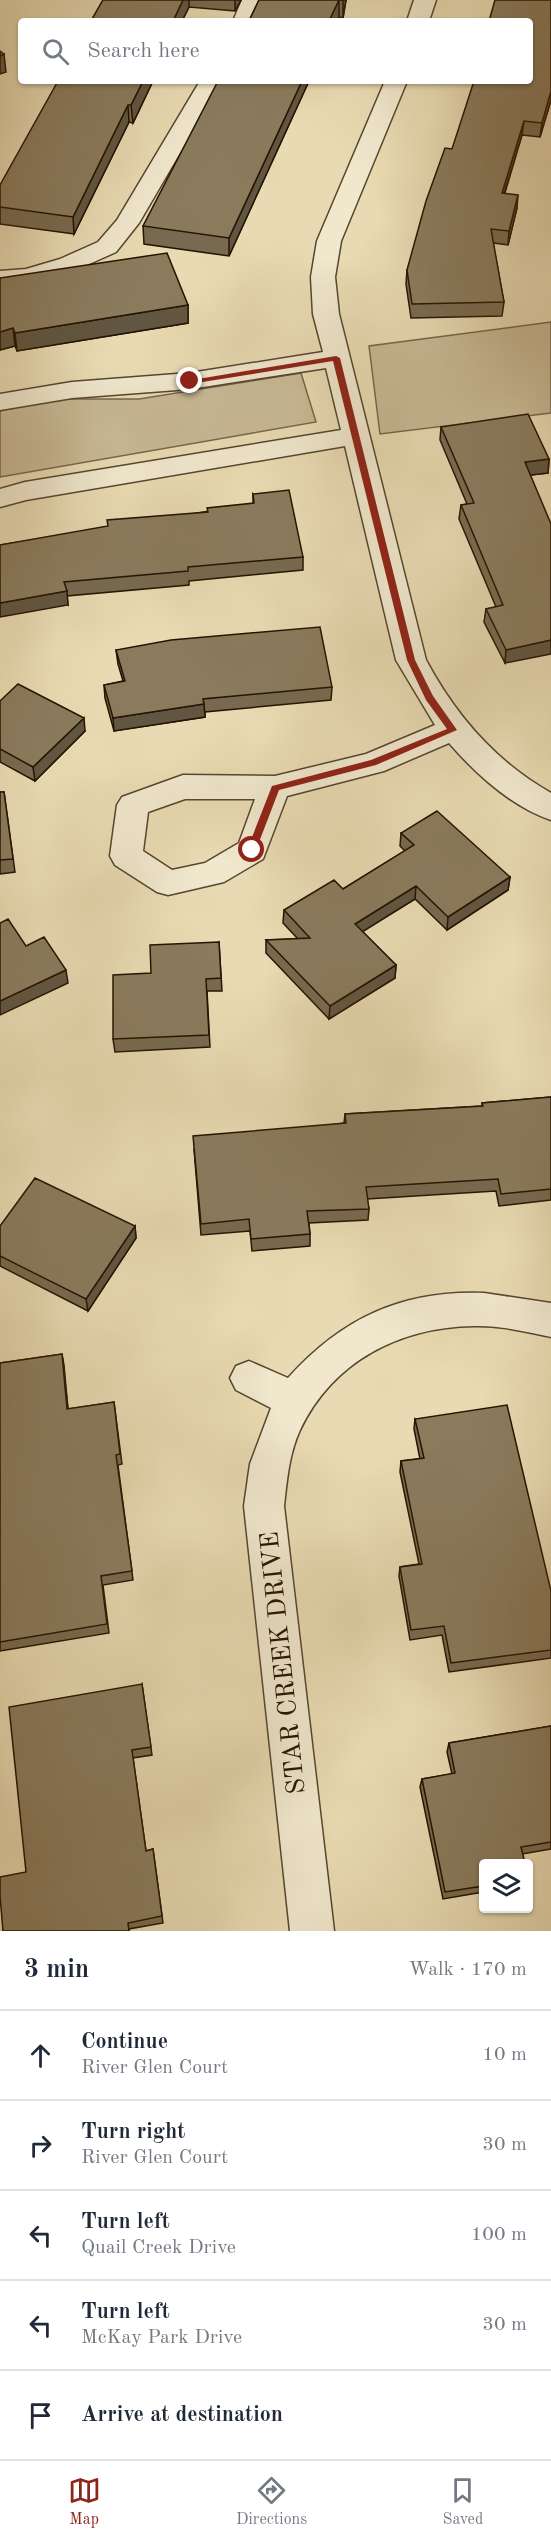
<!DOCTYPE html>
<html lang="en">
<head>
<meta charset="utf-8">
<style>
  body { margin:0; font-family:"Old Standard TT",serif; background:#f6f6f7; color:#1f2937 }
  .controls { position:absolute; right:18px; bottom:18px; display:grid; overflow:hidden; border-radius:6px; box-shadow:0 2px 4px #0004 }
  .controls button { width:54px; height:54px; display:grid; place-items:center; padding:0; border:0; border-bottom:2px solid #e0e1e3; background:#fff; color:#1f2937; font:30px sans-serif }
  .stop { position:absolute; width:18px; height:18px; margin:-14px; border:4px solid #8f2418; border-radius:50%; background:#fff }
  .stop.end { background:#8f2418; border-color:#fff; box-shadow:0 2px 6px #0008 }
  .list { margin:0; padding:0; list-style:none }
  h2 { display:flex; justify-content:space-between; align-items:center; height:78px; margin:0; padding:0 24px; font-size:26px }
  h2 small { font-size:20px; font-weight:400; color:#747a83 }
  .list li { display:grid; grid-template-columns:39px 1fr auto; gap:18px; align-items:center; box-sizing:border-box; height:90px; padding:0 24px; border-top:2px solid #e0e1e3 }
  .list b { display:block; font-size:22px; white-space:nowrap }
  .list p { margin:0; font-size:20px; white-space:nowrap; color:#747a83 }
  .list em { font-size:20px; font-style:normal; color:#747a83 }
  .icon { flex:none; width:33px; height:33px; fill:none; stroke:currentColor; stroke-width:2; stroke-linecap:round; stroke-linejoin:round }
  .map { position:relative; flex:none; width:551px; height:1931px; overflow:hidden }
  .search { position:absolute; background:#fff; box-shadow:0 2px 4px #0004; left:18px; right:18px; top:18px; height:66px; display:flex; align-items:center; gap:15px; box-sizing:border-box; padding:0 21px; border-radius:6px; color:#747a83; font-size:22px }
  .sheet { height:528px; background:#fff }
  nav { display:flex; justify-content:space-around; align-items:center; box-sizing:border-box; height:84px; border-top:2px solid #e0e1e3; background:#fff; font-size:16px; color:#747a83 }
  nav a { display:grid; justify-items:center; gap:3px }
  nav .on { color:#8f2418 }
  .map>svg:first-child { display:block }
  .green { fill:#c7b894; stroke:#76664a; stroke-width:1.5 }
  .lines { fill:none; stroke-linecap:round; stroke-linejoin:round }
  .minor-casing { stroke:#56462d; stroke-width:3 }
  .minor { fill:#f0e7cd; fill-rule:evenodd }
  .wall { fill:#776a50; stroke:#251401; stroke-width:1.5 }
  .shaded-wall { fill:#615641; stroke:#251401; stroke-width:1.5 }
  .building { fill:#8a7b5d; stroke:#251401; stroke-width:1.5 }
  .route { fill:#8f2418 }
  .labels { text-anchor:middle; stroke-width:5; stroke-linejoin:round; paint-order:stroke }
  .near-street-label { font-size:26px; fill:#251401; stroke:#f0e7cd }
</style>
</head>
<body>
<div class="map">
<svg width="551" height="1931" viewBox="0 0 551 1931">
  <rect width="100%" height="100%" fill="#e8dab2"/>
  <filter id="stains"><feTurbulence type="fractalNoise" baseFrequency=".00333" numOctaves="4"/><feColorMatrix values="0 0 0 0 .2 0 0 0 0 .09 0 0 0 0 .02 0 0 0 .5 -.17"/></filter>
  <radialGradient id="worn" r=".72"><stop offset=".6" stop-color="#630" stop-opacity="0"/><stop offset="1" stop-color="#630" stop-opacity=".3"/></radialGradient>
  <path class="green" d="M 551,322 L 551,413 L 380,434 L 369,346 Z
    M 301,373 L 316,422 L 0,477 L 0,411 L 51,399 L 139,399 Z"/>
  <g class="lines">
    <g class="minor-casing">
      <path id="minor" d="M 242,0 L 264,0 L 255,21 L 233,21 Z
        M 414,0 L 436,0 L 429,21 L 407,21 Z
        M 200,81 L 222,81 L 139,223 L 116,252 L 78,269 L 27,283 L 0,285 L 0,271 L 26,269 L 60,259 L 98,242 L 117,220 Z
        M 385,81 L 407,81 L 341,241 L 335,277 L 339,314 L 426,660 C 456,716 496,762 551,793 L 551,820 C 512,807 476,774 449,743 L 384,771 L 287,796 L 263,859 L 224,882 L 168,895 L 157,892 L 115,865 L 110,856 L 117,805 L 122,797 L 183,775 L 275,776 L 366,754 L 435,725 L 396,660 L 345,446 L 26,500 L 0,507 L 0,489 L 25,482 L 341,430 L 326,368 L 190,389 L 72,398 L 0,410 L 0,394 L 72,382 L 190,373 L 323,352 L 313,314 L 311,277 L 317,241 ZM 185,799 L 255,799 L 239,843 L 205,863 L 172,870 L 143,851 L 148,812 Z
        M 484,1293 L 551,1303 L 551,1337 C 526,1332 500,1325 474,1326 C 400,1327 333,1361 300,1430 C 289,1454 287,1480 284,1506 L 334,1931 L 290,1931 L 244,1506 L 250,1464 L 271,1408 L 236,1390 L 230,1378 L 236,1366 L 249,1361 L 288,1378 C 342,1318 402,1290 484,1293 Z"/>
    </g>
    <use href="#minor" class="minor"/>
  </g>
  <path class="wall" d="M 103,0 L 241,0 L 235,11 L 189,7 L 182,21 L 91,21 Z
    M 259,0 L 346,0 L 343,18 L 339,17 L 337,21 L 249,21 Z
    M 153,81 L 133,123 L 129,122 L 74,234 L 0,224 L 0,185 Z
    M 309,81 L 229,256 L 144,244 L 143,226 Z
    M 551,100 L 540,137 L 522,135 L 505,193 L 517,208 L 508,245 L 493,243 L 504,302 L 502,316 L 411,318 L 406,284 L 407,270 L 452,149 Z
    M 0,278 L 188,305 L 188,323 L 17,351 L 15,346 L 0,350 Z
    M 441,427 L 549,459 L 548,473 L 530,475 L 505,663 L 484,622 L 486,609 L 496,607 L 459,519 L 461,505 L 467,504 L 440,440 Z
    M 253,494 L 303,557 L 303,570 L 189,581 L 189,585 L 67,596 L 68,605 L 0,545 L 253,504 Z
    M 116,650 L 332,687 L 331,700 L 205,712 L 205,717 L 114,731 L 105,698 L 104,685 L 123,681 L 118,664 Z
    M 0,701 L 85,731 L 35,781 L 0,762 Z
    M 0,792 L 4,792 L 15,872 L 0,874 Z
    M 401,833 L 510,877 L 508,890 L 447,930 L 415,899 L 362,931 L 396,965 L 395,978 L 329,1019 L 266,953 L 266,940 L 298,939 L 283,923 L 284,910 L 343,889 L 405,851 L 400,846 Z
    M 219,942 L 222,991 L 207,991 L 210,1047 L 115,1052 L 113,1039 Z
    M 551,1097 L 551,1200 L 499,1206 L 496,1191 L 367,1199 L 369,1209 L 368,1220 L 309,1223 L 310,1234 L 310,1246 L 252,1251 L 250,1231 L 201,1235 L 194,1149 L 344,1123 L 345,1114 L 482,1106 L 482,1103 Z
    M 0,1226 L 135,1226 L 136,1238 L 88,1311 L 0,1266 Z
    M 62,1354 L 68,1409 L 114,1402 L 122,1464 L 118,1465 L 133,1580 L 103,1585 L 109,1633 L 0,1651 L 0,1363 Z
    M 415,1419 L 551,1591 L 551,1658 L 449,1672 L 442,1635 L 410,1640 L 399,1576 L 400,1567 L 419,1564 L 400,1472 L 401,1461 L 420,1459 L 414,1429 Z
    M 142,1684 L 152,1755 L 133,1758 L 146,1851 L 153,1849 L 163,1923 L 129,1929 L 129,1931 L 3,1931 L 26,1872 Z
    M 551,1726 L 551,1849 L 522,1854 L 483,1863 L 483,1892 L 443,1899 L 420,1787 L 422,1779 L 452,1774 L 447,1752 L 449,1743 Z"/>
  <path class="shaded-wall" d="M 183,0 L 189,0 L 189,7 L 182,21 L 173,21 Z
    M 235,0 L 241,0 L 235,11 Z
    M 339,0 L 339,17 L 337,21 L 329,21 Z
    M 343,0 L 346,0 L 343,18 Z
    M 4,54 L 6,72 L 0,74 L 0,56 Z
    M 143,81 L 153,81 L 133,123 L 131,105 Z
    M 302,81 L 309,81 L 229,256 L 229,238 Z
    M 551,91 L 551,100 L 540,137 L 542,123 Z
    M 128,105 L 129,122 L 74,234 L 73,217 Z
    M 524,121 L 522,135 L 500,207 L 502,193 Z
    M 518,195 L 517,208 L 508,245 L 509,231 Z
    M 188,305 L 188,323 L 17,351 L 15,333 Z
    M 13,328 L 15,346 L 0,350 L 0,332 Z
    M 549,459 L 548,473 L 523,476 L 525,462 Z
    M 67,591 L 68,605 L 0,617 L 0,603 Z
    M 551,640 L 551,654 L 505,663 L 506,650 Z
    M 204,704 L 205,717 L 114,731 L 113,718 Z
    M 84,718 L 85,731 L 35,781 L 33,767 Z
    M 510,877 L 508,890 L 447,930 L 448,917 Z
    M 416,886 L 415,899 L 354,937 L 355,924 Z
    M 396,965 L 395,978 L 329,1019 L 330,1006 Z
    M 66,970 L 68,983 L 0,1015 L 0,1001 Z
    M 135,1226 L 136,1238 L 88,1311 L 86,1299 Z
    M 62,1354 L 64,1365 L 69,1420 L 67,1409 Z"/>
  <path class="building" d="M 103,0 L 183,0 L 173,21 L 91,21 Z
    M 259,0 L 343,0 L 339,0 L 329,21 L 249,21 Z
    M 495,0 L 551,0 L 551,91 L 542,123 L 524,121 L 502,193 L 518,195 L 509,231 L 491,229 L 504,302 L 412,304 L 407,270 L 426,201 L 445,148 L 452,149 L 474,81 L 530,81 L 530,21 L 489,21 Z
    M 0,51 L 4,54 L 0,56 Z
    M 58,81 L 143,81 L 131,105 L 128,105 L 73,217 L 0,207 L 0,185 Z
    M 218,81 L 302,81 L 229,238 L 143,226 Z
    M 167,253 L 188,305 L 15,333 L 13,328 L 0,332 L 0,278 Z
    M 528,414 L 549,459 L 525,462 L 551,524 L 551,640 L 506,650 L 486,609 L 503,605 L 461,505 L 474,503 L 441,427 Z
    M 289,490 L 303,557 L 188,567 L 188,571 L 64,582 L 67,591 L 0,603 L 0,545 L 108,526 L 107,520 L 208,512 L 207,508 L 254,503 L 253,494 Z
    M 320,627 L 332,687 L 203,699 L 204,704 L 113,718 L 104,685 L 125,681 L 116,650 L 171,640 Z
    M 18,684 L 84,718 L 33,767 L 0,749 L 0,701 Z
    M 0,792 L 4,792 L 13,859 L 0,860 Z
    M 437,811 L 510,877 L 448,917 L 416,886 L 355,924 L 396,965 L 330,1006 L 266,940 L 310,938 L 284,910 L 334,880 L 343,889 L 414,845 L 401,833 Z
    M 8,919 L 26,946 L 44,937 L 66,970 L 0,1001 L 0,923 Z
    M 219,942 L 221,978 L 206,979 L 209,1035 L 113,1039 L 113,975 L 151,973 L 150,945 Z
    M 551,1097 L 551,1189 L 501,1194 L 498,1179 L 366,1187 L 369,1209 L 307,1211 L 310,1234 L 251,1239 L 249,1219 L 201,1224 L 193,1136 L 346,1123 L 345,1114 L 483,1106 L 482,1103 Z
    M 35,1178 L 135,1226 L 86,1299 L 0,1256 L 0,1226 Z
    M 62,1354 L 67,1409 L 114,1402 L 120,1454 L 116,1455 L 132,1571 L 101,1576 L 107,1624 L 0,1642 L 0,1363 Z
    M 507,1405 L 551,1591 L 551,1650 L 451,1663 L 444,1626 L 411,1630 L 400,1567 L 422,1564 L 401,1461 L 424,1458 L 415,1419 Z
    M 142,1684 L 151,1747 L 132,1750 L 146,1851 L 153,1849 L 162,1916 L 128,1923 L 129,1931 L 3,1931 L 0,1896 L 0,1877 L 26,1872 L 9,1707 Z
    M 551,1726 L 551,1842 L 521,1847 L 525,1863 L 483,1863 L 483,1886 L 445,1892 L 422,1779 L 455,1773 L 449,1743 Z"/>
  <path class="route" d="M 336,356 L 340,358 L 415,660 L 433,696 L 457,730 L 376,765 L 279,790 L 256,850 L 252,854 L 247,850 L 272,786 L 371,760 L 447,729 L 426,700 L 407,660 L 333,361 L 190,384 L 186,381 Z"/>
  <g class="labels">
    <g class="near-street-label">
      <text transform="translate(282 1663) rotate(-96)" y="9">STAR CREEK DRIVE</text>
    </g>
  </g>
  <rect width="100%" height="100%" filter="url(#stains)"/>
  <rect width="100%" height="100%" fill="url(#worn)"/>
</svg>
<div class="controls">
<button><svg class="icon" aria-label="layers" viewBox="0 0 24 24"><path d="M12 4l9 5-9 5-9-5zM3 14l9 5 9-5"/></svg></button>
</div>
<div class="stop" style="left:252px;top:850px"></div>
<div class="stop end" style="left:190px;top:381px"></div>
<div class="search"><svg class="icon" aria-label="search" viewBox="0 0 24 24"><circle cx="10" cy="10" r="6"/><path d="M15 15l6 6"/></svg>Search here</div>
</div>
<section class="sheet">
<h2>3 min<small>Walk · 170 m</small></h2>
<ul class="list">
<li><svg class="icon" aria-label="ahead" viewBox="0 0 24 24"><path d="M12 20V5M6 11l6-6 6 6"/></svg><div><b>Continue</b><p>River Glen Court</p></div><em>10 m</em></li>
<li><svg class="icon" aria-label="right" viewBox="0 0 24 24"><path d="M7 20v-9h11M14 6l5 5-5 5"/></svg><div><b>Turn right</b><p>River Glen Court</p></div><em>30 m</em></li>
<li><svg class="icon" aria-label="left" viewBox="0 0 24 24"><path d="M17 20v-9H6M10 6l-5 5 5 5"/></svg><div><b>Turn left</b><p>Quail Creek Drive</p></div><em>100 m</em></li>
<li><svg class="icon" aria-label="left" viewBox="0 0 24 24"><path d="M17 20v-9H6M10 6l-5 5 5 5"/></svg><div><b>Turn left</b><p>McKay Park Drive</p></div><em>30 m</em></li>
<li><svg class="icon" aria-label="arrive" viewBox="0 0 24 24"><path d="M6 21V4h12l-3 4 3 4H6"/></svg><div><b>Arrive at destination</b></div></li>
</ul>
</section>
<nav>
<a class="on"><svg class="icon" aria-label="map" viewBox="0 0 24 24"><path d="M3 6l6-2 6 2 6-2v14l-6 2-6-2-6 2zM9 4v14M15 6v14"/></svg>Map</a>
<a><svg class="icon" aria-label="directions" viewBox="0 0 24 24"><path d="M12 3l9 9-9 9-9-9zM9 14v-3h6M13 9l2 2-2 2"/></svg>Directions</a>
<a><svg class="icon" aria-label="saved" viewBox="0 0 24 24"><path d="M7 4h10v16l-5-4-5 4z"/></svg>Saved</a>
</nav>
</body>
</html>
